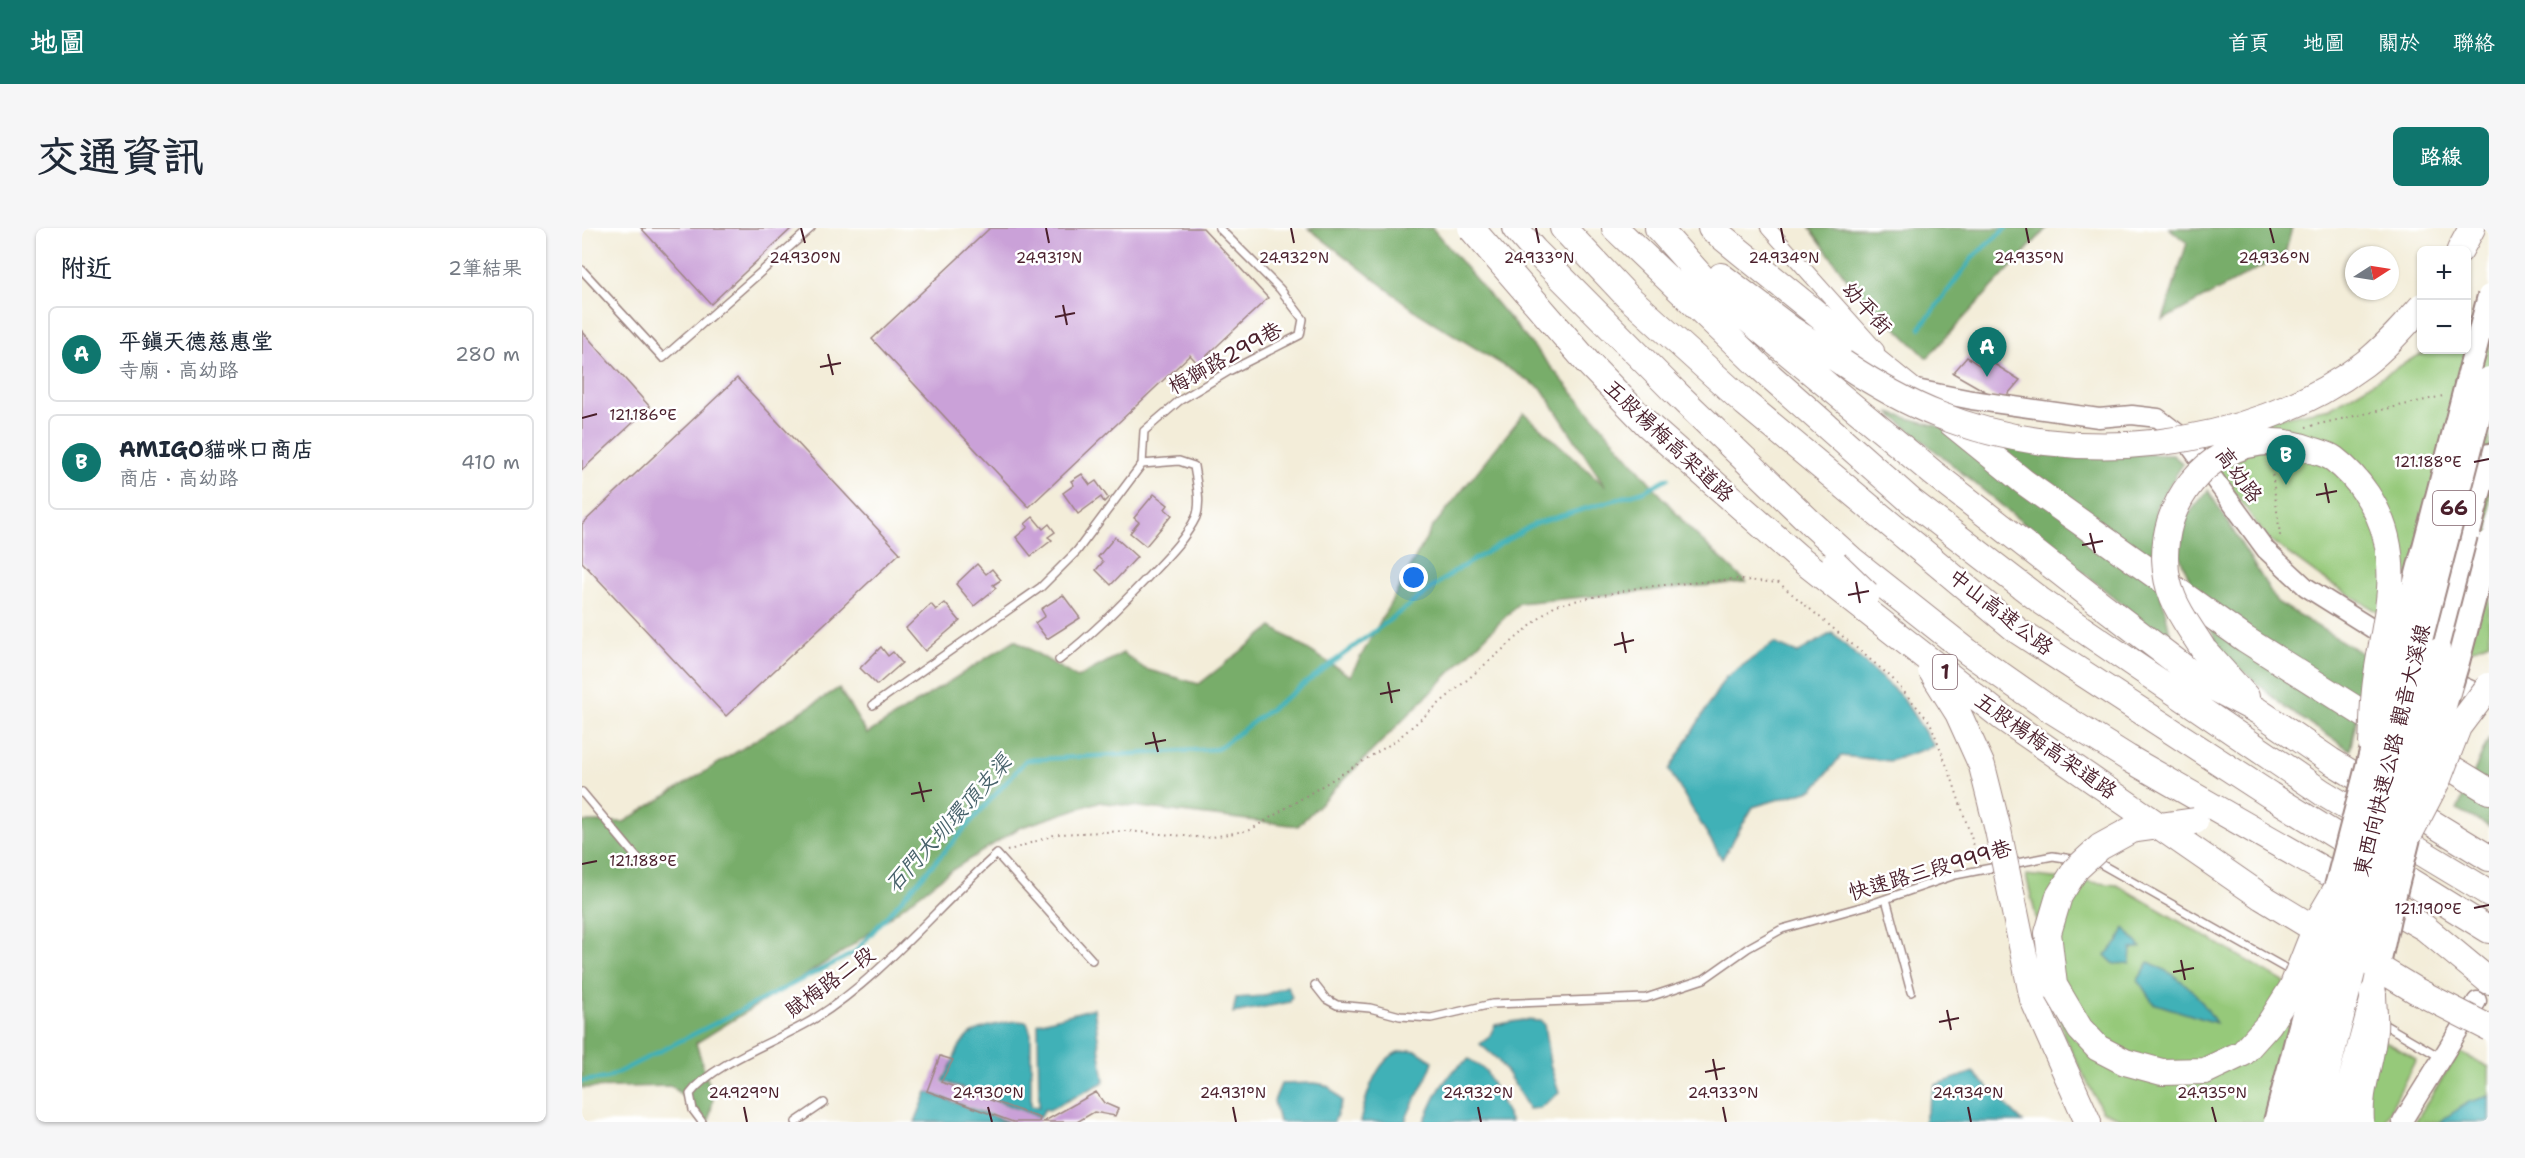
<!DOCTYPE html>
<html lang="zh-TW">
<head>
<meta charset="utf-8">
<style>
  body { margin:0; font-family:"Shantell Sans","LXGW WenKai TC",sans-serif; background:#f6f6f7; color:#1f2937 }
  .controls { position:absolute; right:18px; top:18px; display:grid; overflow:hidden; border-radius:9px; box-shadow:0 2px 4px #0004 }
  .controls button { width:54px; height:54px; display:grid; place-items:center; padding:0; border:0; border-bottom:2px solid #e0e1e3; background:#fff; color:#1f2937; font:30px sans-serif }
  .compass { position:absolute; left:1763px; top:18px; width:54px; height:54px; border-radius:50%; background:#fff; box-shadow:0 2px 4px #0004; rotate:78deg }
  .you { position:absolute; left:832px; top:350px; width:21px; height:21px; margin:-15px; border:4px solid #fff; border-radius:50%; background:#1a73e8; box-shadow:0 0 0 9px #1a73e833 }
  .badge { display:grid; place-items:center; width:39px; height:39px; border-radius:50%; background:#0f766e; color:#fff; font-size:20px; font-weight:700 }
  .pin { position:absolute; translate:-50% -50px; filter:drop-shadow(0 2px 3px #0008) }
  .pin::after { content:''; position:absolute; top:32px; width:21px; height:18px; background:inherit; clip-path:polygon(0 0,100% 0,50% 100%) }
  .list { margin:0; padding:0; list-style:none }
  h2 { display:flex; justify-content:space-between; align-items:center; height:78px; margin:0; padding:0 24px; font-size:26px }
  h2 small { font-size:20px; font-weight:400; color:#747a83 }
  .list li { display:grid; grid-template-columns:39px 1fr auto; gap:18px; align-items:center; box-sizing:border-box; height:96px; margin:0 12px 12px; padding:0 12px; border:2px solid #e0e1e3; border-radius:9px }
  .list b { display:block; font-size:22px; white-space:nowrap }
  .list p { margin:0; font-size:20px; white-space:nowrap; color:#747a83 }
  .list em { font-size:20px; font-style:normal; color:#747a83 }
  .map { position:relative; flex:none; width:1907px; height:894px; overflow:hidden; border-radius:9px }
  header { display:flex; align-items:center; gap:36px; box-sizing:border-box; height:84px; padding:0 30px; background:#0f766e; color:#fff }
  header strong { font-size:28px }
  nav { display:flex; gap:33px; margin-inline-start:auto; font-size:21px }
  .intro { display:flex; align-items:center; justify-content:space-between; box-sizing:border-box; height:144px; padding:0 36px }
  h1 { margin:0; font-size:42px }
  .button { padding:15px 27px; border-radius:9px; background:#0f766e; color:#fff; font-size:21px; font-weight:700 }
  main { display:flex; gap:36px; padding:0 36px }
  aside { flex:1; background:#fff; border-radius:9px; box-shadow:0 2px 4px #0004 }
  .map>svg:first-child { display:block }
  .green { fill:#96c97a; stroke:#707452; stroke-width:1.5 }
  .forest { fill:#78ad6a; stroke:#61664a; stroke-width:1.5 }
  .water { fill:#40b1b7; stroke:#456871; stroke-width:1.5 }
  .lines { fill:none; stroke-linecap:round; stroke-linejoin:round }
  .stream { stroke:#40b1b7; stroke-width:4.5 }
  .building { fill:#caa1d8 }
  .service-casing { stroke:#9e8682; stroke-width:10 }
  .minor-casing { stroke:#9e8682; stroke-width:16 }
  .tertiary-casing { stroke:#9e8682; stroke-width:21 }
  .trunk-casing { stroke:#9e8682; stroke-width:26 }
  .motorway-casing { stroke:#9e8682; stroke-width:28 }
  .path { stroke:#9e8682; stroke-width:2; stroke-dasharray:1.5 4.5; stroke-linecap:butt }
  .service { stroke:#fff; stroke-width:7 }
  .minor { stroke:#fff; stroke-width:14 }
  .tertiary { stroke:#fff; stroke-width:18 }
  .trunk { stroke:#fff; stroke-width:22 }
  .motorway { stroke:#fff; stroke-width:26 }
  .trunk-bridge-casing { stroke:#9e8682; stroke-width:26; stroke-linecap:butt }
  .motorway-bridge-casing { stroke:#9e8682; stroke-width:28; stroke-linecap:butt }
  .trunk-bridge { stroke:#fff; stroke-width:22 }
  .motorway-bridge { stroke:#fff; stroke-width:26 }
  .ticks { fill:none; stroke:#4a1f2b; stroke-width:2 }
  .labels { text-anchor:middle; stroke-width:5; stroke-linejoin:round; paint-order:stroke }
  .shield { fill:#fff; stroke:#80626b; stroke-width:1.5 }
  .shield-label { font-size:20px; font-weight:bold; fill:#4a1f2b }
  .street-label { font-size:21px; fill:#4a1f2b; stroke:#fff }
  .water-label { font-size:22px; font-style:italic; fill:#46616a; stroke:#fff }
  .ticks-label { font-size:15px; text-anchor:middle; fill:#4a1f2b; stroke:#fff; stroke-width:5; stroke-linejoin:round; paint-order:stroke }
</style>
</head>
<body>
<header>
<strong>地圖</strong>
<nav><a>首頁</a><a>地圖</a><a>關於</a><a>聯絡</a></nav>
</header>
<div class="intro"><h1>交通資訊</h1><a class="button">路線</a></div>
<main>
<aside>
<h2>附近<small>2筆結果</small></h2>
<ul class="list">
<li><span class="badge">A</span><div><b>平鎮天德慈惠堂</b><p>寺廟 · 高幼路</p></div><em>280 m</em></li>
<li><span class="badge">B</span><div><b>AMIGO貓咪口商店</b><p>商店 · 高幼路</p></div><em>410 m</em></li>
</ul>
</aside>
<div class="map">
<svg width="1907" height="894" viewBox="0 0 1907 894">
  <rect width="100%" height="100%" fill="#fff"/>
  <filter id="ink" filterUnits="userSpaceOnUse"><feTurbulence type="fractalNoise" baseFrequency=".0167" numOctaves="2"/><feDisplacementMap in="SourceGraphic" scale="12" xChannelSelector="R" yChannelSelector="G"/><feConvolveMatrix kernelMatrix="1 2 1 2 8 2 1 2 1" color-interpolation-filters="sRGB"/></filter>
  <filter id="wash" filterUnits="userSpaceOnUse"><feTurbulence type="fractalNoise" baseFrequency=".008" numOctaves="4" result="noise"/><feDisplacementMap in="SourceGraphic" scale="24" xChannelSelector="R" yChannelSelector="G"/><feGaussianBlur stdDeviation="1.35" result="paint"/><feColorMatrix in="noise" values="0 0 0 0 0 0 0 0 0 0 0 0 0 0 0 0 0 1.4 0 .05"/><feComposite in="paint" operator="in"/></filter>
  <g filter="url(#wash)">
    <rect width="100%" height="100%" fill="#f3edd9"/>
    <path class="green" d="M 1891,107 L 1907,110 L 1907,414 L 1872,430 L 1740,350 L 1685,310 L 1627,229 L 1618,205 L 1748,180 L 1833,129 L 1853,122 L 1884,122 L 1885,109 Z
      M 1444,647 L 1535,657 L 1834,831 L 1802,894 L 1547,894 L 1520,883 L 1482,808 Z
      M 1877,824 L 1907,839 L 1907,894 L 1833,894 Z"/>
    <path class="forest" d="M 726,0 L 850,0 L 1107,300 L 1164,354 L 937,375 L 716,598 L 516,574 L 437,600 L 367,644 L 264,722 L 114,815 L 131,870 L 127,894 L 90,858 L 0,860 L 0,594 L 42,594 L 257,460 L 285,506 L 433,412 L 495,450 L 541,425 L 563,441 L 617,456 L 690,399 L 768,448 L 850,300 L 942,185 L 1023,258 L 960,161 L 836,85 Z
      M 1228,0 L 1465,0 L 1345,130 L 1267,54 Z
      M 1587,0 L 1710,0 L 1703,26 L 1581,92 L 1605,15 Z
      M 1307,185 L 1446,222 L 1591,227 L 1601,236 L 1574,279 L 1573,338 L 1591,418 Z
      M 1626,262 L 1695,374 L 1788,430 L 1768,522 L 1705,481 L 1639,424 L 1597,327 L 1605,288 Z
      M 1907,510 L 1907,598 L 1875,582 Z"/>
    <path class="water" d="M 1250,405 L 1320,469 L 1352,518 L 1308,533 L 1259,528 L 1232,561 L 1171,579 L 1140,631 L 1087,542 L 1143,450 L 1192,415 L 1215,425 Z
      M 1542,700 L 1559,719 L 1549,721 L 1548,735 L 1532,736 L 1523,727 L 1536,714 Z
      M 1567,734 C 1602,751 1614,762 1634,795 L 1571,775 L 1556,752 Z
      M 705,758 L 710,768 L 708,774 L 651,785 L 654,770 L 681,768 Z
      M 512,780 L 522,854 L 467,882 L 463,881 L 458,889 L 361,853 C 379,820 375,803 417,796 C 427,794 434,792 445,794 L 449,806 L 449,878 L 457,879 L 456,795 Z
      M 941,792 L 959,793 L 962,796 L 968,836 L 977,865 L 957,880 L 947,881 L 926,846 L 915,831 L 898,816 L 907,809 L 913,797 Z
      M 828,822 L 835,823 L 851,833 C 845,855 830,872 823,894 L 778,894 C 783,872 792,836 814,825 C 818,823 824,823 828,822 Z
      M 887,831 L 904,843 L 929,894 L 842,894 C 853,868 862,846 887,831 Z
      M 1391,844 L 1441,894 L 1342,894 L 1353,857 Z
      M 731,855 C 747,856 751,861 760,873 L 752,894 L 697,894 L 692,873 L 699,856 Z
      M 345,864 L 426,894 L 333,894 Z
      M 1907,868 L 1907,894 L 1857,894 L 1887,874 Z"/>
    <g class="lines">
      <path class="stream" d="M 1338,100 L 1392,28 L 1424,0
        M 0,853 L 25,850 L 272,725 L 444,532 L 635,521 L 873,343 L 952,296 L 1062,263 L 1086,250"/>
    </g>
    <g id="blocks">
      <path class="building" d="M 59,0 L 210,0 L 129,76 Z
        M 408,0 L 621,0 L 686,70 L 616,136 L 608,127 L 447,279 L 290,111 Z
        M 0,103 L 68,179 L 0,242 Z
        M 1385,129 L 1403,141 L 1409,134 L 1438,152 L 1420,173 L 1371,145 Z
        M 155,150 L 318,325 L 144,488 L 0,334 L 0,296 Z
        M 500,246 L 508,257 L 514,253 L 526,270 L 522,274 L 519,269 L 496,286 L 481,265 L 492,257 L 489,253 Z
        M 572,266 L 586,277 L 583,281 L 590,287 L 564,318 L 548,305 L 557,294 L 552,290 Z
        M 451,289 L 461,301 L 467,296 L 473,304 L 466,309 L 470,312 L 449,328 L 434,309 L 446,299 L 443,296 Z
        M 533,309 L 555,329 L 529,357 L 514,342 L 521,334 L 516,329 Z
        M 395,336 L 404,346 L 410,341 L 419,352 L 411,357 L 414,360 L 392,378 L 374,356 Z
        M 481,367 L 498,390 L 465,411 L 453,395 L 463,388 L 459,381 Z
        M 363,375 L 378,393 L 343,423 L 324,400 L 349,376 L 354,382 Z
        M 299,419 L 306,428 L 311,424 L 320,435 L 295,457 L 278,440 Z
        M 358,828 L 371,832 L 359,854 L 458,890 L 457,894 L 431,894 L 345,863 Z
        M 514,864 L 522,875 L 536,881 L 533,888 L 512,884 L 495,894 L 461,894 Z"/>
    </g>
  </g>
  <g filter="url(#ink)">
    <use href="#blocks" fill-opacity="0" stroke="#9e8682" stroke-width="1.5"/>
    <g class="lines">
      <g class="service-casing">
        <path id="service" d="M 0,42 L 81,130 L 229,0
          M 477,432 C 509,408 537,379 565,350 C 582,332 603,312 614,289 C 620,274 614,253 612,238 L 597,233 L 560,236
          M 291,477 L 459,359 L 495,323 L 560,236 L 562,203 L 597,173 L 647,143 L 718,107 L 721,91 L 698,61 L 637,0
          M 0,564 L 56,631
          M 1510,634 L 1517,635 L 1710,744
          M 1304,671 L 1329,764
          M 733,757 L 744,771 L 755,777 L 788,780 L 818,788 L 849,790 L 910,776 L 1064,770 L 1122,751 L 1166,720 L 1200,701 L 1286,677 L 1373,647 L 1471,628 L 1496,632
          M 1798,794 L 1858,829
          M 120,894 L 111,882 L 108,866 C 132,834 197,813 232,791 C 301,748 354,680 415,626 L 510,732
          M 214,894 L 242,875"/>
      </g>
      <g class="minor-casing">
        <path id="minor" d="M 1186,0 L 1295,122"/>
      </g>
      <g class="tertiary-casing">
        <path id="tertiary" d="M 1329,160 L 1390,172 L 1517,190 L 1550,187 L 1576,190 L 1602,210 L 1684,322 L 1724,359 L 1810,413
          M 1861,446 L 1880,458 L 1907,470
          M 1820,894 L 1895,773"/>
      </g>
      <g class="trunk-casing">
        <path id="trunk" d="M 1857,421 L 1907,227"/>
      </g>
      <g class="motorway-casing">
        <path id="motorway" d="M 933,0 L 952,22 L 1093,164 L 1229,295 L 1270,332 L 1386,424 L 1463,478 L 1546,530 L 1843,700 L 1907,753
          M 981,0 L 1045,68 L 1163,175 L 1436,403 L 1688,567 L 1907,702
          M 1033,0 L 1178,139 L 1329,273 L 1459,373 L 1741,565 L 1907,665
          M 1076,0 L 1133,64 L 1351,245 L 1520,377 L 1621,454 L 1676,483 L 1749,533 L 1907,630
          M 1129,0 L 1442,254 L 1663,411 L 1807,502
          M 1878,22 L 1890,0
          M 1139,48 L 1210,102 L 1261,135
          M 1621,421 L 1664,469
          M 1843,524 L 1907,563
          M 1451,771 L 1506,894"/>
      </g>
      <path class="path" d="M 1724,199 L 1861,168
        M 1694,236 L 1690,243 L 1698,307 L 1696,309
        M 425,623 L 475,606 L 545,603 L 625,610 L 668,602 L 812,514 L 973,377 L 1060,359 L 1153,351 L 1197,355 L 1309,449 L 1348,494 L 1371,554 L 1397,633"/>
      <use href="#service" class="service"/>
      <use href="#minor" class="minor"/>
      <use href="#tertiary" class="tertiary"/>
      <use href="#trunk" class="trunk"/>
      <use href="#motorway" class="motorway"/>
      <g class="trunk-bridge-casing">
        <path id="trunk-bridge" d="M 1693,894 L 1907,68
          M 1714,894 L 1907,150
          M 1734,894 L 1825,536 L 1857,421
          M 1756,894 L 1791,765 L 1807,690 L 1843,546 L 1876,434 L 1907,314"/>
      </g>
      <g class="motorway-bridge-casing">
        <path id="motorway-bridge" d="M 889,0 L 1006,135 L 1066,197 L 1216,329 L 1421,490 L 1680,669 L 1833,762 L 1907,800
          M 1261,135 C 1291,155 1323,174 1357,187 C 1492,241 1665,223 1782,136 C 1803,120 1822,98 1840,78
          M 1253,335 L 1285,366
          M 1621,421 C 1611,404 1598,388 1591,370 C 1581,347 1581,317 1588,294 C 1607,235 1666,198 1727,221 C 1735,224 1745,226 1752,231 C 1777,250 1797,280 1804,309 C 1817,362 1798,411 1793,462 C 1791,480 1791,499 1790,517
          M 1349,442 L 1376,485 L 1400,538 L 1416,602 L 1451,771
          M 1613,593 L 1549,602 L 1518,619 L 1494,641 L 1477,668 L 1466,705 L 1472,757 L 1498,801 L 1516,820 L 1543,834 L 1580,844 L 1623,843 L 1661,825 L 1687,796 L 1710,760 L 1738,689 L 1755,660
          M 1829,603 L 1856,551 L 1876,499 L 1907,458
          M 1779,894 C 1776,862 1790,833 1792,802 C 1793,790 1791,777 1791,765"/>
      </g>
      <use href="#trunk-bridge" class="trunk-bridge"/>
      <use href="#motorway-bridge" class="motorway-bridge"/>
    </g>
  </g>
  <path class="ticks" d="M 219,0 L 223,15M 464,0 L 467,15M 709,0 L 712,15M 954,0 L 957,15M 1199,0 L 1202,15M 1444,0 L 1447,15M 1688,0 L 1692,15M 481,77 L 485,97M 473,89 L 493,85M 246,126 L 251,147M 238,139 L 259,135M 0,190 L 15,186M 1892,234 L 1907,231M 1743,255 L 1747,275M 1734,267 L 1755,263M 1508,305 L 1513,325M 1500,317 L 1521,313M 1274,354 L 1278,375M 1266,367 L 1287,363M 1040,404 L 1044,425M 1032,417 L 1052,412M 806,454 L 810,475M 798,466 L 818,462M 571,504 L 576,524M 563,516 L 584,512M 337,554 L 342,574M 329,566 L 350,562M 0,636 L 15,633M 1892,680 L 1907,677M 1599,732 L 1603,752M 1591,744 L 1612,740M 1365,782 L 1369,802M 1357,794 L 1377,790M 1131,831 L 1135,852M 1123,844 L 1143,840M 162,879 L 165,894M 406,879 L 410,894M 651,879 L 654,894M 896,879 L 899,894M 1141,879 L 1144,894M 1386,879 L 1389,894M 1630,879 L 1634,894"/>
  <g class="labels">
    <g class="shield">
      <rect x="1851" y="263" width="42" height="34" rx="4.5"/>
      <rect x="1351" y="427" width="24" height="34" rx="4.5"/>
    </g>
    <g class="shield-label">
      <text x="1872" y="287">66</text>
      <text x="1363" y="451">1</text>
    </g>
    <g class="street-label">
      <text transform="translate(1285 80) rotate(48)" y="7">幼平街</text>
      <text transform="translate(643 130) rotate(-29)" y="7">梅獅路299巷</text>
      <text transform="translate(1087 213) rotate(43)" y="7">五股楊梅高架道路</text>
      <text transform="translate(1657 247) rotate(54)" y="7">高幼路</text>
      <text transform="translate(1419 384) rotate(38)" y="7">中山高速公路</text>
      <text transform="translate(1464 518) rotate(35)" y="7">五股楊梅高架道路</text>
      <text transform="translate(1810 522) rotate(-76)" y="7">東西向快速公路 觀音大溪線</text>
      <text transform="translate(1348 642) rotate(-16)" y="7">快速路三段999巷</text>
      <text transform="translate(248 754) rotate(-36)" y="7">賦梅路二段</text>
    </g>
    <g class="water-label">
      <text transform="translate(366 595) rotate(-48)" y="8">石門大圳環頂支渠</text>
    </g>
  </g>
  <g class="ticks-label">
    <text x="223" y="35">24.930°N</text>
    <text x="467" y="35">24.931°N</text>
    <text x="712" y="35">24.932°N</text>
    <text x="957" y="35">24.933°N</text>
    <text x="1202" y="35">24.934°N</text>
    <text x="1447" y="35">24.935°N</text>
    <text x="1692" y="35">24.936°N</text>
    <text x="61" y="192">121.186°E</text>
    <text x="1846" y="239">121.188°E</text>
    <text x="61" y="638">121.188°E</text>
    <text x="1846" y="686">121.190°E</text>
    <text x="162" y="870">24.929°N</text>
    <text x="406" y="870">24.930°N</text>
    <text x="651" y="870">24.931°N</text>
    <text x="896" y="870">24.932°N</text>
    <text x="1141" y="870">24.933°N</text>
    <text x="1386" y="870">24.934°N</text>
    <text x="1630" y="870">24.935°N</text>
  </g>
</svg>
<div class="controls">
<button>+</button>
<button>−</button>
</div>
<svg class="compass" viewBox="-18 -18 36 36"><path d="M0-13l5 13h-10z" fill="#e53935"/><path d="M0 13l5-13h-10z" fill="#747a83"/></svg>
<div class="you"></div>
<div class="pin badge" style="left:1405px;top:149px">A</div>
<div class="pin badge" style="left:1704px;top:257px">B</div>
</div>
</main>
</body>
</html>
